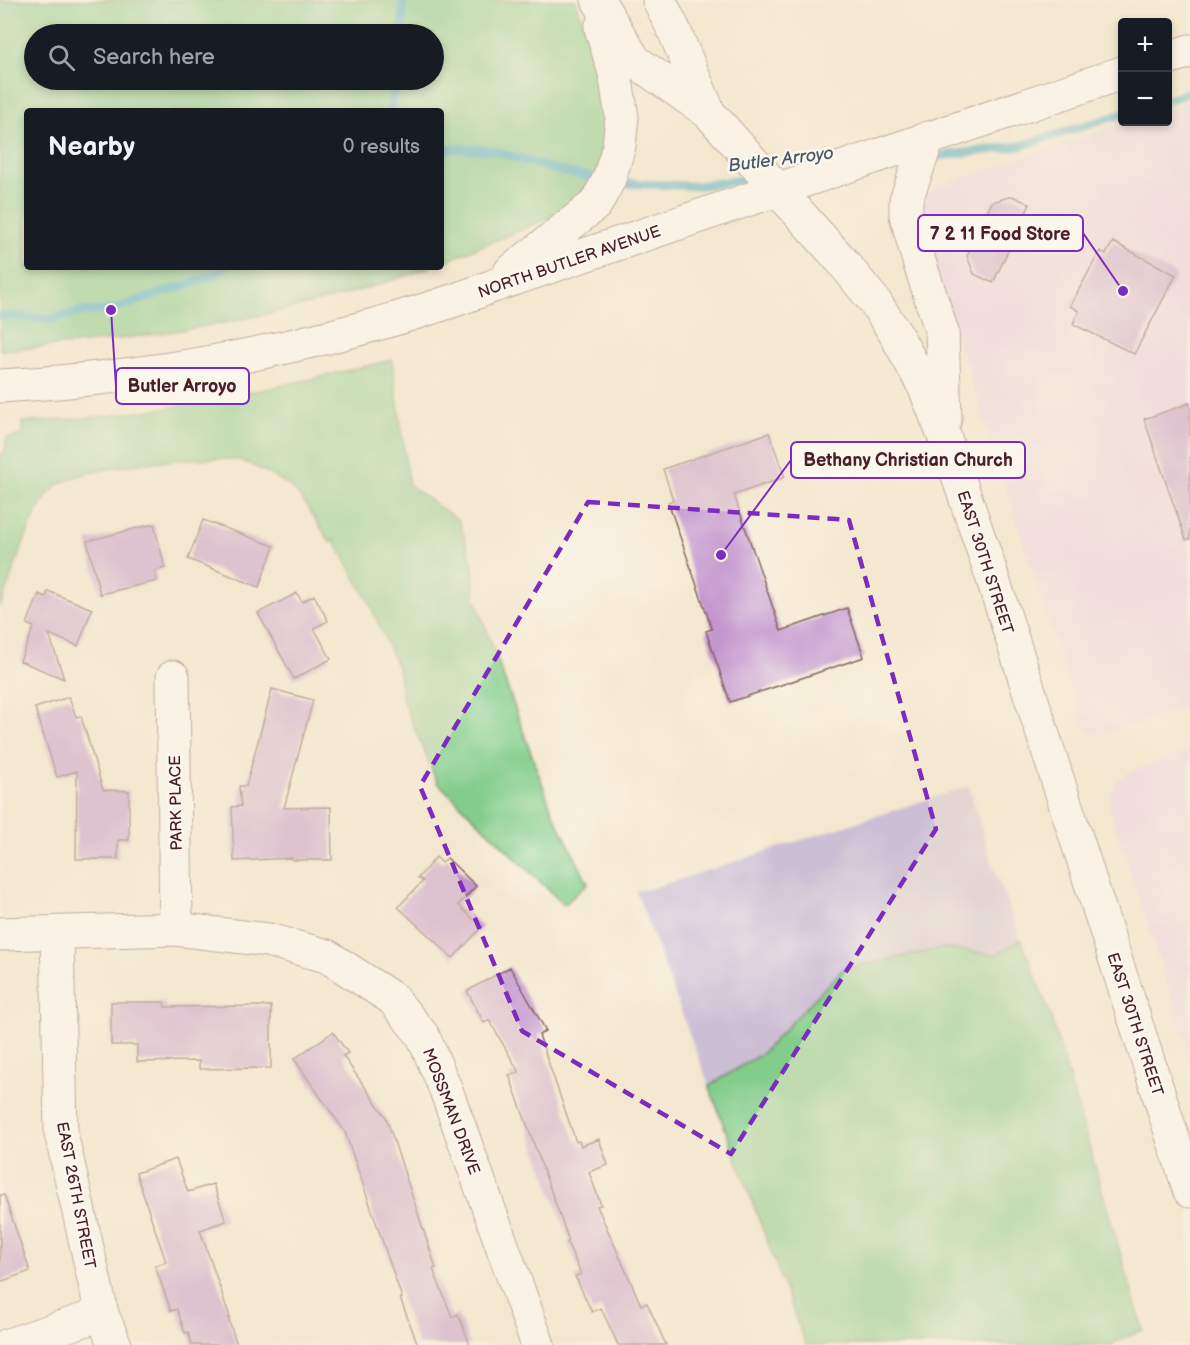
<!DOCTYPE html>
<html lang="en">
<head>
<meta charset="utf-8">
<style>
  body { margin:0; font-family:"Balsamiq Sans",sans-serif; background:#20242c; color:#f1f3f6 }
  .controls { position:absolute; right:18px; top:18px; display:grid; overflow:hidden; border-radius:6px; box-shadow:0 3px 9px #0003 }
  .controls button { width:54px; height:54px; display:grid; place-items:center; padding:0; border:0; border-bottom:2px solid #363941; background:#171b24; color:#f1f3f6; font:30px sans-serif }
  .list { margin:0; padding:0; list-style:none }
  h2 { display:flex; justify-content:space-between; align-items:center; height:78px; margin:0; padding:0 24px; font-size:26px }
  h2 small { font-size:20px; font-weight:400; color:#9ea1a6 }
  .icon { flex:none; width:33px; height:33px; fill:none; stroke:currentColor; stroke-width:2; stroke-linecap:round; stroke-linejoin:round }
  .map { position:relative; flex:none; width:1190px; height:1345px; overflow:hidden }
  .search { position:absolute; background:#171b24; box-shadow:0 3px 9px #0003; left:24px; top:24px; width:420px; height:66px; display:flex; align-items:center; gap:15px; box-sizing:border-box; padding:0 21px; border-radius:33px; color:#9ea1a6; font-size:22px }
  .panel { position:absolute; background:#171b24; box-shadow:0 3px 9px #0003; left:24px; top:108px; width:420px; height:162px; border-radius:6px }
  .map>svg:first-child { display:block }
  .built { fill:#eed0e8 }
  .industrial { fill:#ccbed4 }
  .green { fill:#82cd8b; stroke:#66765b; stroke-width:1.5; fill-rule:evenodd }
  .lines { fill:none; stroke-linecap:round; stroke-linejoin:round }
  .stream { stroke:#47aec6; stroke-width:9 }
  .building { fill:#c296cf }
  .minor-casing { stroke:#866564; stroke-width:35 }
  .major-casing { stroke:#866564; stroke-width:35 }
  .minor { stroke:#fff; stroke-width:33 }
  .major { stroke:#fff; stroke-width:33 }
  .marked { fill:none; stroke:#7b2cbf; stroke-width:4.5; stroke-dasharray:12 8; stroke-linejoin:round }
  .labels { text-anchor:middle; stroke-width:5; stroke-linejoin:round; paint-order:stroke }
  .street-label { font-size:16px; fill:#4a1f2b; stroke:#fbf7ec }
  .water-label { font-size:18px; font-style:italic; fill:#495869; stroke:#fbf7ec }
  .leader { fill:none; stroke:#7b2cbf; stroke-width:2 }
  .callout-dot { fill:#7b2cbf; stroke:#fbf7ec; stroke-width:2 }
  .callout { fill:#fbf7ec; stroke:#7b2cbf; stroke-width:2 }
  .callout-label { font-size:18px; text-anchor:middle; font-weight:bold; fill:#4a1f2b }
</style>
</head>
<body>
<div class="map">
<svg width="1190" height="1345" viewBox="0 0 1190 1345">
  <rect width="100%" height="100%" fill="#fbf7ec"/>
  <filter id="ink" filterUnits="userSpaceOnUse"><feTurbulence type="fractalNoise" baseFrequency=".0167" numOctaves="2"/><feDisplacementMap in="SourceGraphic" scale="12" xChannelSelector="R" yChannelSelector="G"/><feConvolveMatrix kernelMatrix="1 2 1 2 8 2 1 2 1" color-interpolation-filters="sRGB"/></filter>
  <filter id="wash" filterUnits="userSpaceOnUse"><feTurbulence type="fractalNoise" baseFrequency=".008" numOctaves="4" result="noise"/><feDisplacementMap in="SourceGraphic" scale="24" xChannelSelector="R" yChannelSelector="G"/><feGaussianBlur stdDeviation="1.35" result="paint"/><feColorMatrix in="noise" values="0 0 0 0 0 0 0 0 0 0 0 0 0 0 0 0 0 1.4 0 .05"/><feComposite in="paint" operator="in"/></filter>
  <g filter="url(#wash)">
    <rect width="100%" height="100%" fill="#f4e7cf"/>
    <path class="built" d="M 1190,101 L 1190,706 L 1101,735 L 1090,732 L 1081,721 L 921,226 L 921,213 L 925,200 L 933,189 L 942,185 L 1129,122 L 1168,122 L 1168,108 Z
      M 1190,750 L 1190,1055 L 1110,810 L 1109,799 L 1117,781 L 1129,772 Z"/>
    <path class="industrial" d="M 969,786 L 990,857 L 1021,939 L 996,955 L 944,948 L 843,969 L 761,1054 L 709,1086 L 636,891 L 650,889 Z"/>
    <path class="green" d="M 0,0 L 576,0 L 606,98 L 607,145 L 588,187 L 577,199 L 552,217 L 441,263 L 441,111 L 27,111 L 27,267 L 431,267 C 294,317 145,341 0,350 ZM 34,34 L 434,34 L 434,80 L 34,80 Z
      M 392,360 L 409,485 L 459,521 L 473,564 L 475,598 L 552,811 L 588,883 L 564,905 L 437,782 L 402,698 L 399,671 L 369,602 L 334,540 L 331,543 C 322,531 301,494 291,487 C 283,481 247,461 238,460 C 204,454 87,466 58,485 C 32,503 12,577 0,608 L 0,458 L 6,448 L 6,438 L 22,436 L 22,422 C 148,418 271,389 392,360 Z
      M 1021,939 L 1051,1017 L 1143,1330 L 1113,1343 L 1113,1345 L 806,1345 L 709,1086 L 761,1054 L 843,969 L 944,948 L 996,955 Z"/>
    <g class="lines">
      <path class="stream" d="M 402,34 L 403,0
        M 1168,100 L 1190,92
        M 390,111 L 396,80
        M 441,148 L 491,150 L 560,171 L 619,183 L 696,186 L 758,178
        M 930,157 L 1020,146 L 1122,114
        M 0,315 L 50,319 L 81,312 L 111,310 L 215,275 L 225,267"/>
    </g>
    <g id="blocks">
      <path class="building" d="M 1012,196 L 1030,204 L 993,283 L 974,274 L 967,256 L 992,202 Z
        M 1113,242 L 1176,275 L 1134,354 L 1073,324 L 1079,311 L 1070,306 L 1100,251 L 1106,254 Z
        M 1190,403 L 1190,539 L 1186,540 L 1144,419 Z
        M 769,433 L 785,477 L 734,495 L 781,631 L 847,608 L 864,657 L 730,702 L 706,631 L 712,629 L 668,502 L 673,500 L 663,469 Z
        M 203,520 L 274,546 L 259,587 L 188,559 Z
        M 154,524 L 165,568 L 155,571 L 157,581 L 100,594 L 87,541 Z
        M 48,591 L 92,609 L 78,646 L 49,634 L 64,679 L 20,661 L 34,627 L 27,624 L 39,594 L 46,597 Z
        M 297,593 L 302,602 L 314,595 L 328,621 L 314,628 L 331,659 L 294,679 L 258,613 Z
        M 272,689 L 313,700 L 284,808 L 331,807 L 332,860 L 292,860 L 292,858 L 234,861 L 232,807 L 241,806 L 239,786 L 246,786 Z
        M 69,697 L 76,717 L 81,716 L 103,790 L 129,791 L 129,840 L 118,840 L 118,859 L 76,859 L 77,771 L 57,777 L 35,708 Z
        M 436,857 L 442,863 L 447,858 L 476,886 L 458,905 L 482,927 L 453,958 L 398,907 L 423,881 L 418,878 Z
        M 510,967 L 546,1031 L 539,1035 L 576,1142 L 579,1141 L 581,1146 L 599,1139 L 608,1165 L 589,1172 L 601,1205 L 597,1206 L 641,1305 L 647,1303 L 666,1345 L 618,1345 L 601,1308 L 592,1312 L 575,1276 L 581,1274 L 567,1242 L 569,1241 L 509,1075 L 519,1072 L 489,1020 L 484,1023 L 467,991 Z
        M 111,1002 L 164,1002 L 165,1007 L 271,1006 L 271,1068 L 199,1069 L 199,1061 L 137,1062 L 137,1045 L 111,1045 Z
        M 333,1032 L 348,1053 L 343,1056 L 386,1117 L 436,1268 L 433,1269 L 452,1317 L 458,1314 L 470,1345 L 418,1345 L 400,1298 L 402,1298 L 345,1132 L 294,1059 Z
        M 176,1159 L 188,1192 L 213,1184 L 226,1221 L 200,1230 L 230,1317 L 228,1318 L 237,1345 L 192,1345 L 188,1332 L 185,1333 L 177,1309 L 171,1311 L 155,1266 L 166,1262 L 136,1173 Z
        M 0,1195 L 4,1195 L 30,1271 L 0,1282 Z"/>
    </g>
  </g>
  <g filter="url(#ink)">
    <use href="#blocks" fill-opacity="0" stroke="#866564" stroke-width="1.5"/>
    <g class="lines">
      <g class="minor-casing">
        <path id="minor" d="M 173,677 L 176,929
          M 0,934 L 176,929 L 268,940 L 327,956 L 393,999 L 423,1036 L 446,1090 L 538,1345
          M 57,934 L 61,1133 L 102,1314 L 115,1345
          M 8,1345 L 102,1314"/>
      </g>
      <g class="major-casing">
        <path id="major" d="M 598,0 L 635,61 L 709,113 L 841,260 L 875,302 L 895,333 L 925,388 L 946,441 L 990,570 L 1190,1191
          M 659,0 L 673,28 L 709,113
          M 1168,58 L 1190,51
          M 928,138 L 906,200 L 906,215 L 919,261 L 942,332 L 945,419
          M 510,272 L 596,204 L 609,179 L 619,146 L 622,117 L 615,73 L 601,28
          M 0,386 C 112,380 223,364 332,336 C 387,322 440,307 493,286 L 1122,73"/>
      </g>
      <use href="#minor" class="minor"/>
      <use href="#major" class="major"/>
    </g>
  </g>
  <path d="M0 0H1190V1345H0ZM 588,502 L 849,520 L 936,829 L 731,1154 L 522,1031 L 420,786 Z" fill="#f4e7cf" fill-opacity=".55" fill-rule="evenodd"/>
  <path class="marked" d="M 588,502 L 849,520 L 936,829 L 731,1154 L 522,1031 L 420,786 Z"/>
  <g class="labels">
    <g class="street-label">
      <text transform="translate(569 261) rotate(-19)" y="6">NORTH BUTLER AVENUE</text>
      <text transform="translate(986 562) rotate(72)" y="6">EAST 30TH STREET</text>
      <text transform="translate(175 803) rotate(-91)" y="6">PARK PLACE</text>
      <text transform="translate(1136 1024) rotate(72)" y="6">EAST 30TH STREET</text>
      <text transform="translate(452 1111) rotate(69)" y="6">MOSSMAN DRIVE</text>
      <text transform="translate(77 1195) rotate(79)" y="6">EAST 26TH STREET</text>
    </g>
    <g class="water-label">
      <text transform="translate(781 159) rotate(-7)" y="6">Butler Arroyo</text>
    </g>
  </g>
  <path class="leader" d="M1123 291L1083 233M111 310L116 386M721 555L791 460"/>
  <g class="callout-dot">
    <circle cx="1123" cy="291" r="6"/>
    <circle cx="111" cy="310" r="6"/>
    <circle cx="721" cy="555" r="6"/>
  </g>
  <g class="callout">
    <rect x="918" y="215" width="165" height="36" rx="6"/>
    <rect x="116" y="368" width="133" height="36" rx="6"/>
    <rect x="791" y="442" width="234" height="36" rx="6"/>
  </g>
  <g class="callout-label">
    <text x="1000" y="240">7 2 11 Food Store</text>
    <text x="182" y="392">Butler Arroyo</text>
    <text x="908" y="466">Bethany Christian Church</text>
  </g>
</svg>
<div class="controls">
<button>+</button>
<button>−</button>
</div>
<div class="search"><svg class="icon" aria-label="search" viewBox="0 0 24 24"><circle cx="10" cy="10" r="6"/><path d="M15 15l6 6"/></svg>Search here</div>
<section class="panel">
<h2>Nearby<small>0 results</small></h2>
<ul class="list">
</ul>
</section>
</div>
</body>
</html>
